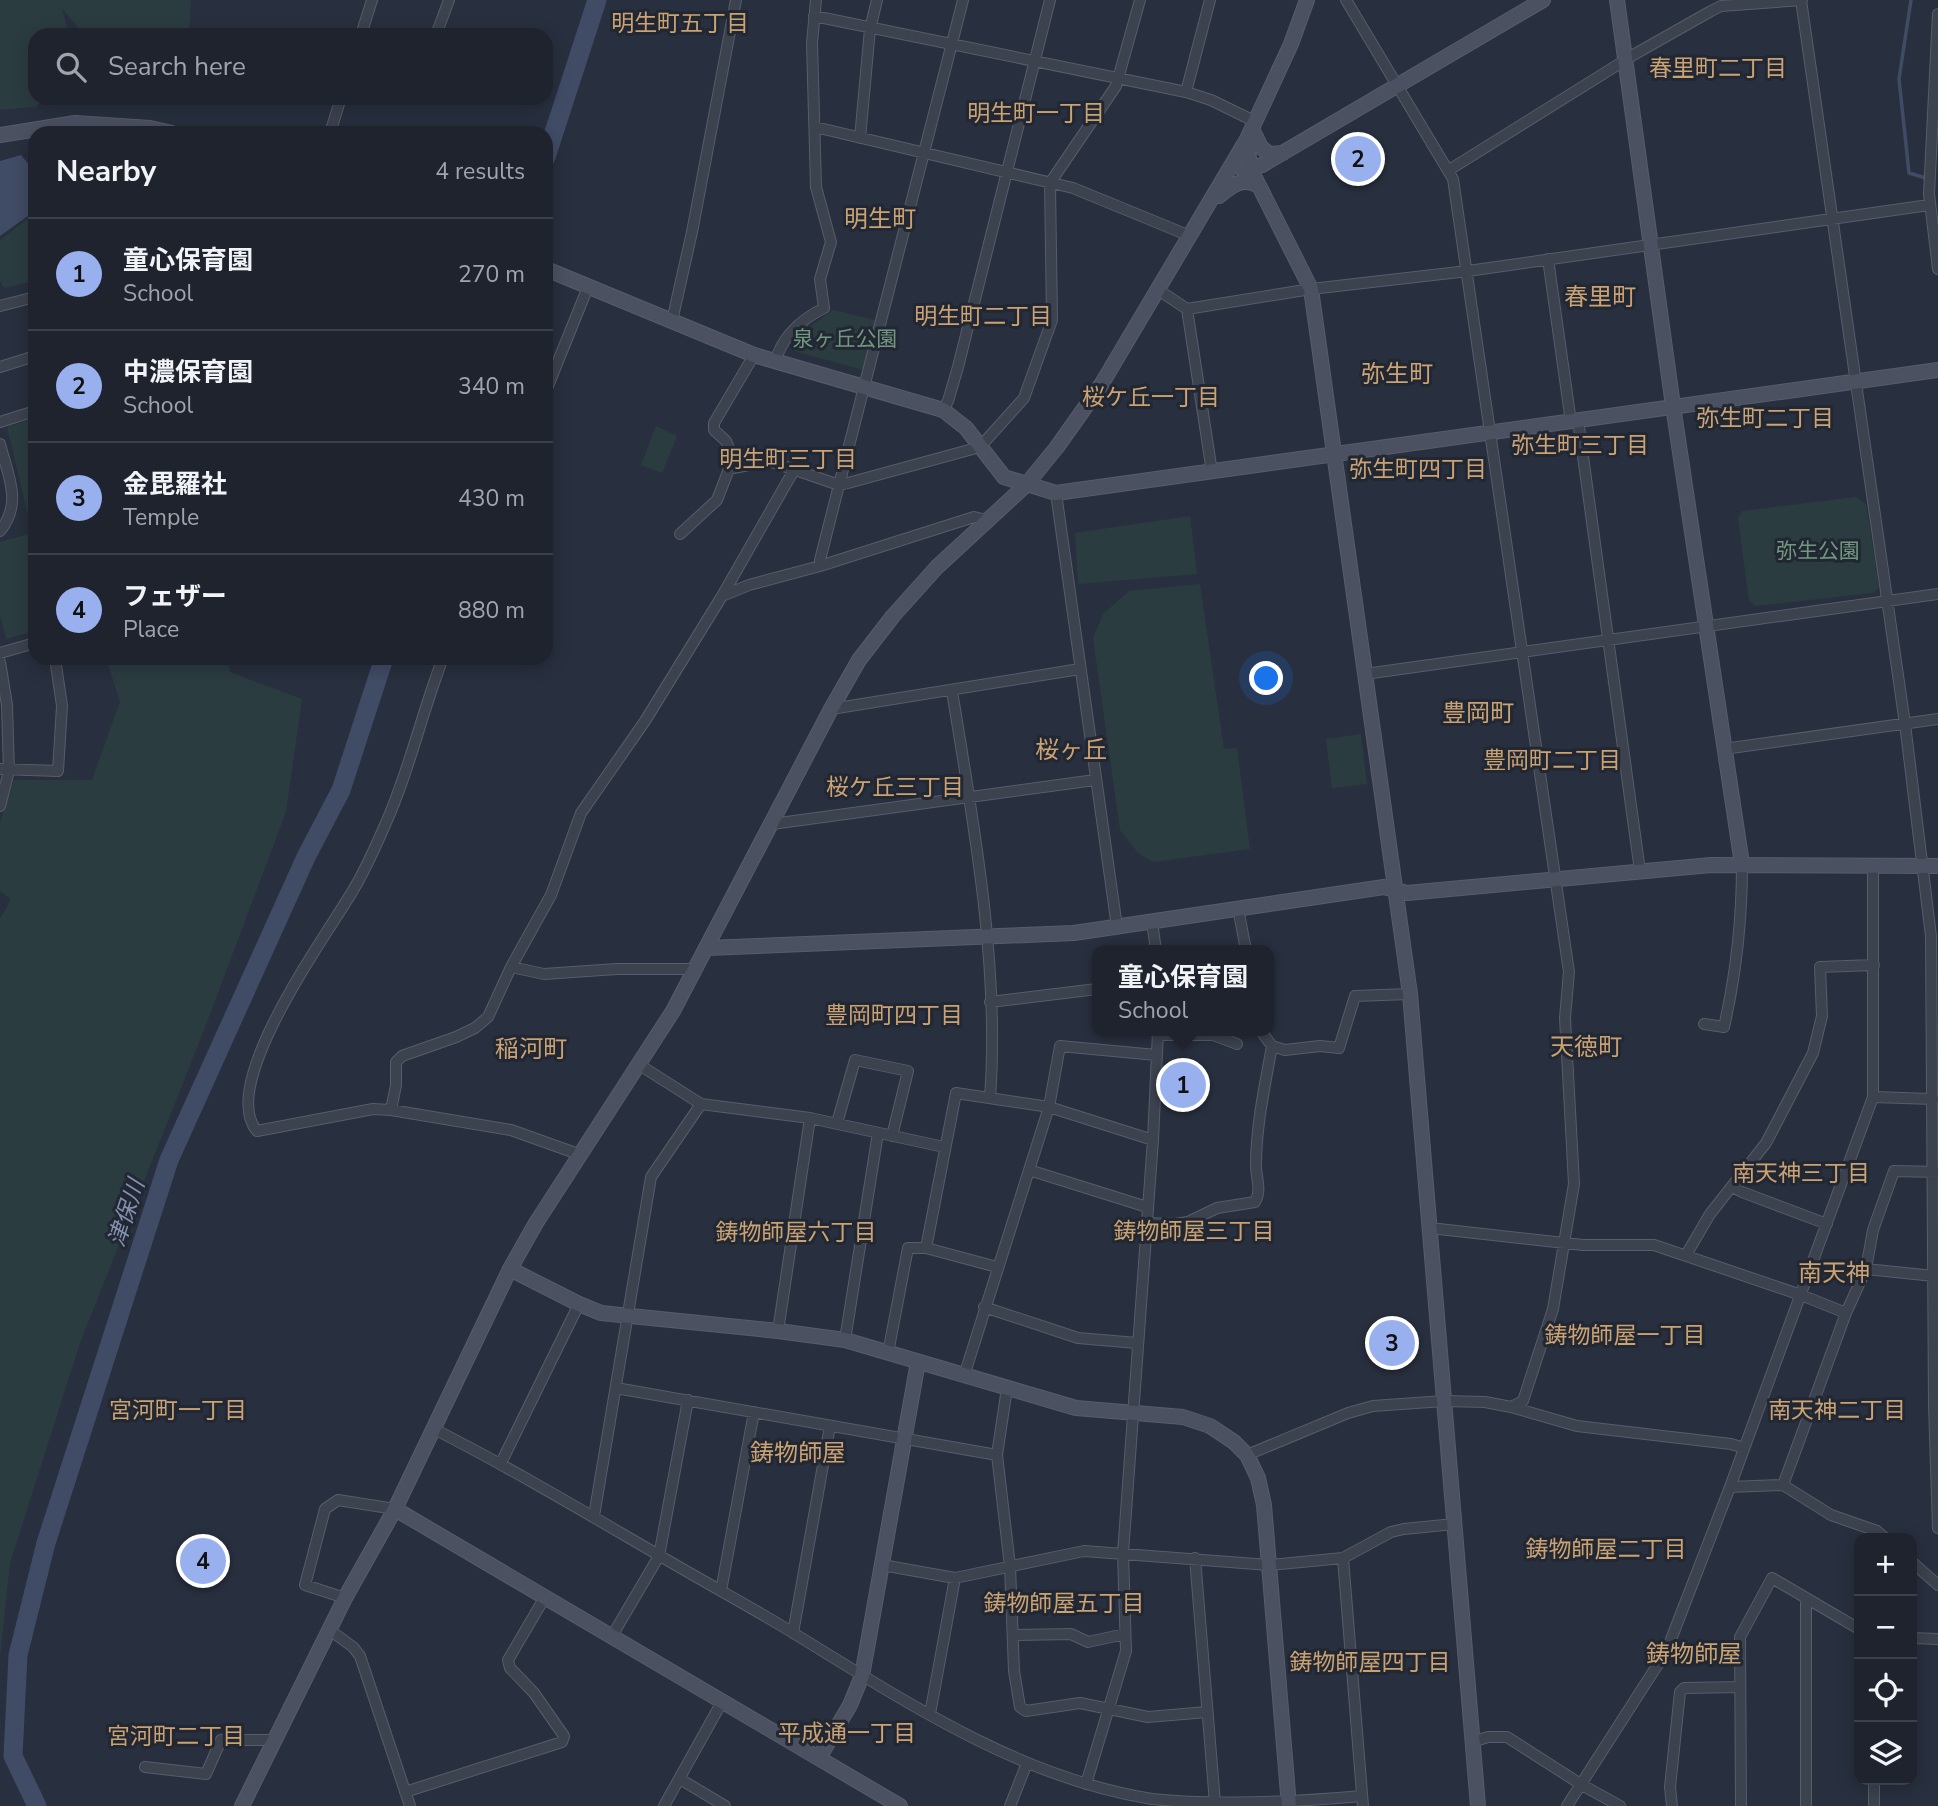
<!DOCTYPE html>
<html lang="en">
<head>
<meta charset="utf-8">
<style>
  body { margin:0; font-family:"Nunito Sans","Noto Sans JP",sans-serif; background:#2b2f3a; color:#f1f3f6 }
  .controls { position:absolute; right:21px; bottom:21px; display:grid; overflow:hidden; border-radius:14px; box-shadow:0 4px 18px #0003 }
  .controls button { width:63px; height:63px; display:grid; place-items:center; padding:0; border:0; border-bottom:2px solid #3c404a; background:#1e232e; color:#f1f3f6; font:35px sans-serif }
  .you { position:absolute; left:1267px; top:679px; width:24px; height:24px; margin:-18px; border:5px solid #fff; border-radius:50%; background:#1a73e8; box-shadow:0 0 0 10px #1a73e833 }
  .badge { display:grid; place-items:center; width:46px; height:46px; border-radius:50%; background:#99b0ee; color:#111; font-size:23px; font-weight:700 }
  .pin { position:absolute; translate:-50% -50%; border:4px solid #fff; box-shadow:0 2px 7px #0006 }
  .popup { position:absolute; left:1092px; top:945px; width:182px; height:91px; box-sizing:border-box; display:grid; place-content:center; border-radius:14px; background:#1e232e; filter:drop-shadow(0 2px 5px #0005); font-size:23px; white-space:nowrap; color:#a1a4aa }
  .popup b { font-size:26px; color:#f1f3f6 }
  .popup::after { content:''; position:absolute; left:50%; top:100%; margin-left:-14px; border:14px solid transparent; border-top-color:#1e232e }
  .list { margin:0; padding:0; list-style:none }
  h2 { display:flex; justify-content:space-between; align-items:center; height:91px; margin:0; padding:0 28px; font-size:30px }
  h2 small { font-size:23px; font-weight:400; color:#a1a4aa }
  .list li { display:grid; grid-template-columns:46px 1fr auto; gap:21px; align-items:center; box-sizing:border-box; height:112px; padding:0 28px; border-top:2px solid #3c404a }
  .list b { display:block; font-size:26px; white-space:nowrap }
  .list p { margin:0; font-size:23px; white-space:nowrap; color:#a1a4aa }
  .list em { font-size:23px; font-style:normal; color:#a1a4aa }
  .icon { flex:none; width:38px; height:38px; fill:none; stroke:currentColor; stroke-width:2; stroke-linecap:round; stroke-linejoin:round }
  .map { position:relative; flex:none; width:1938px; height:1806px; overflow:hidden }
  .search { position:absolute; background:#1e232e; box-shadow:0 4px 18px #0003; left:28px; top:28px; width:525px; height:77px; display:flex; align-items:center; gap:18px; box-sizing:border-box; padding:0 24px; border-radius:21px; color:#a1a4aa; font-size:26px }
  .panel { position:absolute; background:#1e232e; box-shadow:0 4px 18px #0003; left:28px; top:126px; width:525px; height:539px; border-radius:21px }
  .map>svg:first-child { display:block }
  .green { fill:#2b3c40 }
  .water { fill:#404c65 }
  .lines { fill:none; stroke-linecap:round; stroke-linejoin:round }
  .stream { stroke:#404c65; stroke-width:3.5 }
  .river { stroke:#404c65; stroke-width:19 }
  .street-casing { stroke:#575d69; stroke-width:12 }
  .secondary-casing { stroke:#575d69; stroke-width:16 }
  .street { stroke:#3c424e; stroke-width:10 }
  .secondary { stroke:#4b5161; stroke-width:14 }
  .labels { text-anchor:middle; stroke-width:6; stroke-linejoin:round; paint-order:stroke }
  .park-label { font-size:21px; fill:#72977f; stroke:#212733 }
  .neighbourhood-label { font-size:23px; fill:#cba272; stroke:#212733 }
  .water-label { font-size:23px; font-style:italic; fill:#8390ad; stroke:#212733 }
  .quarter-label { font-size:24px; fill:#cba272; stroke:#212733 }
</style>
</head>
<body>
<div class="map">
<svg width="1938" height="1806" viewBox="0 0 1938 1806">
  <rect width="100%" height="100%" fill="#282f3e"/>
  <path class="green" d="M 0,0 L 191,0 L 189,35 L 84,35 L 62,8 L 69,35 L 35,35 L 35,98 L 46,98 L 36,107 L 0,110 Z
    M 35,213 L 35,281 L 4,288 L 0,281 L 0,240 Z
    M 833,310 L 875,320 L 863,370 L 791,350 L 795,337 Z
    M 35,418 L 35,631 L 6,639 L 0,616 L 0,542 L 32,533 L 7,427 Z
    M 656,426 L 677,436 L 662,473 L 641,465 Z
    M 1856,497 L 1866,504 L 1879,588 L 1873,593 L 1755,606 L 1749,600 L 1738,519 L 1742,511 Z
    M 1190,516 L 1197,574 L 1078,584 L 1075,533 Z
    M 1200,584 L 1224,749 L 1237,748 L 1250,849 L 1153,862 L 1138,853 L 1120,830 L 1093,638 L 1103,614 L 1129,591 Z
    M 106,658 L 228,658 L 230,672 L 302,699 L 286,812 L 204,1030 L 80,1343 L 10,1563 L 0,1657 L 0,919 L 11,899 L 0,891 L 0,822 L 14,780 L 92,780 L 120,702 Z
    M 1361,734 L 1367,784 L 1332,788 L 1326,739 Z"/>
  <path class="water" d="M 21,155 L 35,172 L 35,211 L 0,236 L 0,161 Z"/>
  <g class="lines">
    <path class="stream" d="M 1911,0 L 1899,79 L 1909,173 L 1926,178"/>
    <path class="river" d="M 546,157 L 597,0
      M 37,1806 L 13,1756 L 18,1655 L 46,1543 L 169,1160 L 306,857 L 341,790 L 384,658"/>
    <g class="street-casing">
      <path id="street" d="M 1346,0 L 1453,179 L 1569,972 L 1565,1018 L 1574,1184 L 1553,1309 L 1523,1401 L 1511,1407
        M 1801,0 L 1905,724 L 1931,936 L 1934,1405 L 1938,1528
        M 1938,14 L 1929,194 L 1938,269
        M 814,16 L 1186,92 L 1211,100 L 1256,122
        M 361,35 L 372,0
        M 436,35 L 449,0
        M 1186,92 L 1210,0
        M 815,127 L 1073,188 L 1190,236
        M 330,133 L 341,98
        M 860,138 L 870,29 L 877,0
        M 1449,170 L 1635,54 L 1711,11 L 1721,6 L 1802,0
        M 1548,259 L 1571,422
        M 1157,289 L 1187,309 L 1311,289 L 1468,271 L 1929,205
        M 0,306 L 35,297
        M 1187,309 L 1212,472
        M 672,321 L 692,232 L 736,0
        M 775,362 C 782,337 800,320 824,308 L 820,279 L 831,242 L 816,187 L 812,43 L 816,0
        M 0,367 L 35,356
        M 546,391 L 588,287
        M 943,410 L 948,401 L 958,367 L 1050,0
        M 1578,420 L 1640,871
        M 0,422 L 35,411
        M 0,444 C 8,476 23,503 0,531
        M 729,469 L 769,461 L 839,485 L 848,483 L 980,447 L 1024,398 L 1052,320 L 1050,183 L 1116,86 L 1140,0
        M 1056,493 L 1117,927
        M 680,534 L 717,500 L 729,469 L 729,448 L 726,441 L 714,430 L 714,423 L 754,355
        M 820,566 L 820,560 L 839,485 L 963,0
        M 722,596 L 794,470
        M 0,653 L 35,643
        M 443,658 C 422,712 409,772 385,825 C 375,848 365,871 352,892 C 326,936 217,1085 257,1131 L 373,1109 L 391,1110 L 511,1130 L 581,1155
        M 0,662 L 7,705 L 9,771 L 0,806
        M 1365,674 L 1938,594
        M 952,691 C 973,821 1000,965 990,1098
        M 831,709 L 1080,669
        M 1724,749 L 1938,719
        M 0,769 L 58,771 L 62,706 L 55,658
        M 772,824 L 1095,780
        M 1238,908 L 1246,950
        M 1152,922 L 1156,950
        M 511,967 L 544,974 L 617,969 L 695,969
        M 990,1002 L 1097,989
        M 1704,1024 L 1724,1027 C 1736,974 1742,918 1742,864
        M 1261,1031 L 1272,1046 L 1285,1050 L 1320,1046 L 1339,1048 L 1355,996 L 1410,994
        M 1157,1035 L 1213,1035 L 1237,1044
        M 638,1064 L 701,1104 L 810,1118 L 944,1147
        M 1873,1097 L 1933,1099
        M 391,1110 L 396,1085 L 396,1062 L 402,1056 L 456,1037 L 475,1028 L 488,1017 L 511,967 L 551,895 L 581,813 L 645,721 L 722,596 L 749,585 L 820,566 L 974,517 L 987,520
        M 837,1123 L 855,1060 L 908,1071 L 892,1136
        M 1029,1170 L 1147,1207
        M 1733,1187 L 1742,1192 L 1827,1224
        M 1146,1223 L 1175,1224 L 1188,1222 L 1217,1208 L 1255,1202 C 1262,1191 1256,1178 1256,1165 C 1256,1126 1265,1085 1272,1046
        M 1430,1228 L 1583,1245 L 1654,1245 L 1801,1295 L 1846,1313
        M 1686,1255 L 1710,1214 L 1766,1143 L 1813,1053 L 1822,1016 L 1820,967 L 1874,965
        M 997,1267 L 926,1248 L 956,1093 L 1049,1107 L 1153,1140
        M 1866,1269 L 1873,1230 L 1894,1171 L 1938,1172
        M 984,1307 L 1078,1338 L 1137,1343
        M 778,1331 L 810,1118
        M 845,1340 L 878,1133
        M 888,1353 L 908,1248 L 926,1248
        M 964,1376 L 1049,1107 L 1060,1046 L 1156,1055
        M 616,1388 L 997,1455
        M 1007,1388 L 997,1455 L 1010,1566 L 1014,1671 L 1020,1707 L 1026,1711 L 1080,1703 L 1148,1717 L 1207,1712
        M 432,1428 C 511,1468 586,1513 662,1557 C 706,1583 751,1607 795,1634 C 906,1702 1020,1778 1152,1799 C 1220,1806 1294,1802 1362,1796
        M 1247,1455 L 1348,1413 L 1373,1406 L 1444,1401 L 1485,1402 L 1511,1407 L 1577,1426 L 1731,1444 L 1744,1448
        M 501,1463 L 579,1304
        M 1783,1485 L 1846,1313 L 1866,1269 L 1934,1276
        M 1730,1487 L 1783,1485 L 1831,1515 L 1877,1531 L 1885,1538
        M 594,1516 L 651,1177 L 701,1104
        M 1195,1558 L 1215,1803
        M 1343,1558 L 1363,1806
        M 1912,1562 L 1938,1585
        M 882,1565 L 955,1578 L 1084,1551 L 1269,1565 L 1343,1558 L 1391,1532 L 1404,1529 L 1454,1524
        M 721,1591 L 754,1412
        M 345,1598 L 305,1585 L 325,1509 L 338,1500 L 395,1509
        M 1806,1600 L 1806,1806
        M 331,1631 L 353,1647 L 360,1656 L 410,1806
        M 793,1633 L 830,1426
        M 1013,1635 L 1071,1634 L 1088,1642 L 1125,1634
        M 612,1636 L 659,1556 L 688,1400
        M 1912,1638 L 1938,1639
        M 930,1714 L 955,1578
        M 1472,1742 L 1488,1737 L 1507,1737 L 1582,1785 L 1620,1806
        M 145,1767 L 206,1774 L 221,1740 L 275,1740
        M 680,1779 L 725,1806
        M 1086,1784 L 1126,1651 L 1123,1553 L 1153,1140 L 1158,1031
        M 405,1792 L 562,1742 L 564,1736 L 534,1693 L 510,1668 L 508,1660 L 545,1597
        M 664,1806 L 723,1700
        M 1010,1806 L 1027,1763
        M 1567,1806 L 1660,1661 L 1670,1642 L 1730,1487 L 1873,1097 L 1873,866
        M 1672,1806 L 1670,1787 L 1680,1692 L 1684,1688 L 1740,1687
        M 1741,1806 L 1740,1637 L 1772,1578 L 1859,1629
        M 1874,1806 L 1874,1780"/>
    </g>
    <g class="secondary-casing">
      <path id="secondary" d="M 1617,0 L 1673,406 L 1742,864
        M 1252,129 L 1261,147 L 1269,154 L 1283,153
        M 0,135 L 75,123 L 150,128 L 172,133
        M 1247,140 L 1250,168 L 1311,289 L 1410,994 L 1478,1806
        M 1243,170 L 1262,165 L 1543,0
        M 1219,196 C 1231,186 1242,177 1257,185
        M 546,269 L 754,355 L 943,410 L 966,428 L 1004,477 L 1056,493 L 1938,370
        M 707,948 L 1074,933 L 1384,887 L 1407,893 L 1711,865 L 1938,866
        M 510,1269 L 579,1304 L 601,1313 L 778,1331 L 845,1340 L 1076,1408 L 1183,1417 L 1210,1426 L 1234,1442 L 1247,1455 L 1258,1478 L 1264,1505 L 1289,1806
        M 395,1509 L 900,1806
        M 819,1758 L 850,1705 L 862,1676 L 918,1362
        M 242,1806 L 345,1598 L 395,1509 L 510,1269 L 536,1223 L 673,1011 L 831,709 L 859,660 L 893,616 L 937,567 L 1026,485 L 1057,447 L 1101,385 L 1247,139 L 1291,44 L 1307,0"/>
    </g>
    <use href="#street" class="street"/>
    <use href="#secondary" class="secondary"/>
  </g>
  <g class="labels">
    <g class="park-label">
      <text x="845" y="346">泉ヶ丘公園</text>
      <text x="1818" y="558">弥生公園</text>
    </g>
    <g class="neighbourhood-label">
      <text x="680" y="31">明生町五丁目</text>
      <text x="1718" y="76">春里町二丁目</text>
      <text x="1036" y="121">明生町一丁目</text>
      <text x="983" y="324">明生町二丁目</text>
      <text x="1151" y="405">桜ケ丘一丁目</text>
      <text x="1765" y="426">弥生町二丁目</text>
      <text x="1580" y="453">弥生町三丁目</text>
      <text x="788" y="467">明生町三丁目</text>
      <text x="1418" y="477">弥生町四丁目</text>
      <text x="1552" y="768">豊岡町二丁目</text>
      <text x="895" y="795">桜ケ丘三丁目</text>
      <text x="894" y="1023">豊岡町四丁目</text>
      <text x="1801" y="1181">南天神三丁目</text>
      <text x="1194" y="1239">鋳物師屋三丁目</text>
      <text x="796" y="1240">鋳物師屋六丁目</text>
      <text x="1625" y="1343">鋳物師屋一丁目</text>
      <text x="178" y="1418">宮河町一丁目</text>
      <text x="1837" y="1418">南天神二丁目</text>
      <text x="1606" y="1557">鋳物師屋二丁目</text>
      <text x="1064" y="1611">鋳物師屋五丁目</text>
      <text x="1370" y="1670">鋳物師屋四丁目</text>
      <text x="847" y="1741">平成通一丁目</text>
      <text x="176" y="1744">宮河町二丁目</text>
    </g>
    <g class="water-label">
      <text transform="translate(126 1213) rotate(-72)" y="8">津保川</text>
    </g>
    <g class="quarter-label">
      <text x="880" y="227">明生町</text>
      <text x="1600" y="305">春里町</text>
      <text x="1397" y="382">弥生町</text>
      <text x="1478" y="721">豊岡町</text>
      <text x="1071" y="758">桜ヶ丘</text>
      <text x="1586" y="1055">天徳町</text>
      <text x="531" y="1057">稲河町</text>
      <text x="1834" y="1281">南天神</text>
      <text x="798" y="1461">鋳物師屋</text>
      <text x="1694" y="1662">鋳物師屋</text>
    </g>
  </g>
</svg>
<div class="controls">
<button>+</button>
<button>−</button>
<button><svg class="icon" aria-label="locate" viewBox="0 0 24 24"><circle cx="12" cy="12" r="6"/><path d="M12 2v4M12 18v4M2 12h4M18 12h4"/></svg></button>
<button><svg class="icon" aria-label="layers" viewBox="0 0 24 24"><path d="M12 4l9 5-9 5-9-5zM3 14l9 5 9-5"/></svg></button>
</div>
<div class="you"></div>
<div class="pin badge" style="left:1183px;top:1085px">1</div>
<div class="popup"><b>童心保育園</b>School</div>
<div class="pin badge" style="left:1358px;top:159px">2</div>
<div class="pin badge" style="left:1392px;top:1343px">3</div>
<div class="pin badge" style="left:203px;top:1561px">4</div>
<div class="search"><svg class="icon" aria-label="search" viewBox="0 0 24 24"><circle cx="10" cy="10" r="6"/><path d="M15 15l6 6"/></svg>Search here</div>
<section class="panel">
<h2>Nearby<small>4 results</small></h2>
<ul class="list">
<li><span class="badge">1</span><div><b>童心保育園</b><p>School</p></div><em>270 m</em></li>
<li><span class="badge">2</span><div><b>中濃保育園</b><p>School</p></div><em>340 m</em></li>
<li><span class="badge">3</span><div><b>金毘羅社</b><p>Temple</p></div><em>430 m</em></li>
<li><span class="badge">4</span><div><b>フェザー</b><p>Place</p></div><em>880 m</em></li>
</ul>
</section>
</div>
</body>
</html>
